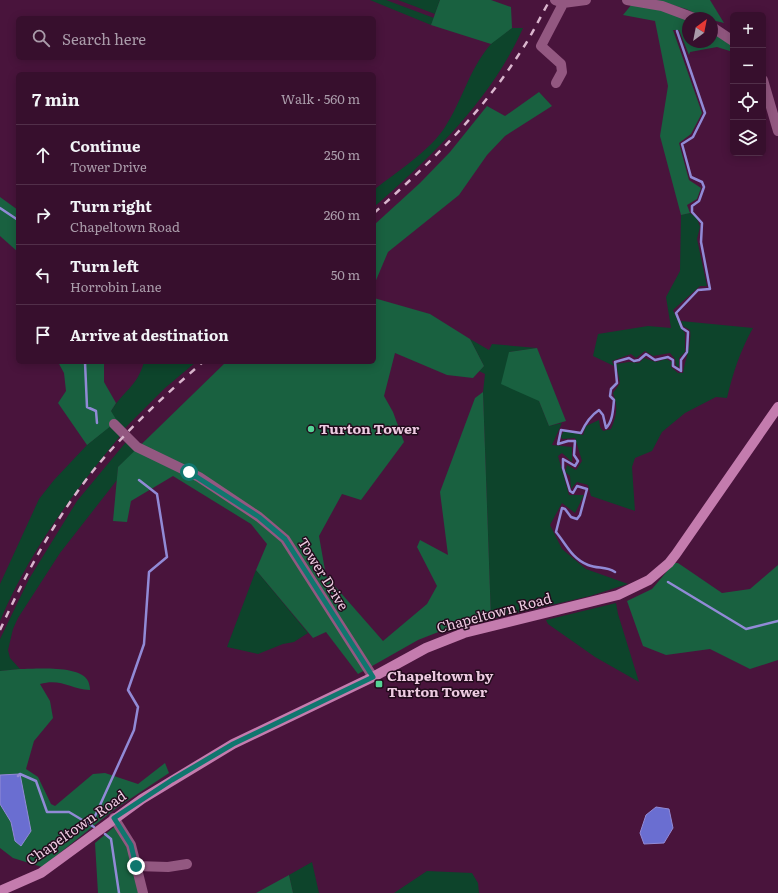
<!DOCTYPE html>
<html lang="en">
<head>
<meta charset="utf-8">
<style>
  body { margin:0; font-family:Literata,serif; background:#3e1835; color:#f1f3f6 }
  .controls { position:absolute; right:12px; top:12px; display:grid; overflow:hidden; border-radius:6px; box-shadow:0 2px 10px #0003 }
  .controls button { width:36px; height:36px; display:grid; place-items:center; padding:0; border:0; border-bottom:1px solid #512f49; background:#370f2d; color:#f1f3f6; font:20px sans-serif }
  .compass { position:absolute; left:682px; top:12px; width:36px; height:36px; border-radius:50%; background:#370f2d; box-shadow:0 2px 10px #0003; rotate:32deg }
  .stop { position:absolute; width:12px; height:12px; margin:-9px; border:3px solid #0f766e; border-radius:50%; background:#fff }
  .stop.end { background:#0f766e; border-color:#fff; box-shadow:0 1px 4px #0008 }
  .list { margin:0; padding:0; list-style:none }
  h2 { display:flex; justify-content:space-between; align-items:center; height:52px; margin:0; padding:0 16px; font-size:17px }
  h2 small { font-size:13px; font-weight:400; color:#aa9caa }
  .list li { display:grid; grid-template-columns:26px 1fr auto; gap:12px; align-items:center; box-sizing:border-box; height:60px; padding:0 16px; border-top:1px solid #512f49 }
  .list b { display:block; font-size:15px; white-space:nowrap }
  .list p { margin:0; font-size:13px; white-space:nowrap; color:#aa9caa }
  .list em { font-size:13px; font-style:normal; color:#aa9caa }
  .icon { flex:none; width:22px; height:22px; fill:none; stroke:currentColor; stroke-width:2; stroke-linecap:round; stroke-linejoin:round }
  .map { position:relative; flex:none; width:778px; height:893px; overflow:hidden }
  .search { position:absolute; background:#370f2d; box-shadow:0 2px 10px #0003; left:16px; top:16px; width:360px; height:44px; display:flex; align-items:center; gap:10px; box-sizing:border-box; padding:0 14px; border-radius:6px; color:#aa9caa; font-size:15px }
  .panel { position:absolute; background:#370f2d; box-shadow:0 2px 10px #0003; left:16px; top:72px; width:360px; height:292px; border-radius:6px }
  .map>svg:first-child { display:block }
  .green { fill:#0d442b }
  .forest { fill:#196140 }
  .water { fill:#6a6ed1; stroke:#918ad6 }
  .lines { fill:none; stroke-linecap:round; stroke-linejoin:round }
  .stream { stroke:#918ad6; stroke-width:2.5 }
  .minor { stroke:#935881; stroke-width:10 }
  .major { stroke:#c47cae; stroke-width:10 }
  .rail { stroke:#dab6ce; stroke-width:2.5; stroke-dasharray:7 7; stroke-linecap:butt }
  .route { stroke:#0f766e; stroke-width:5 }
  .poi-dot { fill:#54d395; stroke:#220b1c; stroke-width:1.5 }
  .labels { text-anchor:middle; stroke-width:3; stroke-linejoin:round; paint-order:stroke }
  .poi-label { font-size:14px; font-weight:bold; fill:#edcbe1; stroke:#220b1c; text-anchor:start }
  .street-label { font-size:14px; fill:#edcbe1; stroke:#220b1c }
</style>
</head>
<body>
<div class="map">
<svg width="778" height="893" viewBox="0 0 778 893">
  <rect width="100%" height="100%" fill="#49143c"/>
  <path class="green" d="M 370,0 L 386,0 L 434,18 L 431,25 Z
    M 398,0 L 440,0 L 435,14 Z
    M 512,28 L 523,28 C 491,100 432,156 374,207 L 374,190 C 396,172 430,151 445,127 C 462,101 469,70 490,45 C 496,38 505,33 512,28 Z
    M 690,213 L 697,218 L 700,227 L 697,239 L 707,286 L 700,286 L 673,310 L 681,328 L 685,333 L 685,352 L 679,358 L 679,367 L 676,366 L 675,359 L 670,353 L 653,356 L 645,351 L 636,358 L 631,354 L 612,361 L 614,366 L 593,356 L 598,334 L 648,326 L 671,328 L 666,297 L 680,271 L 681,215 Z
    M 681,321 L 753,328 C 740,351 733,373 727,398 L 716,397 L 685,413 L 662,432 L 652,451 L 635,458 L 632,467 L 635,511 L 591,496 L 588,485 L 577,482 L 571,489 L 570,476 L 565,472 L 567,465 L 576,470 L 582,461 L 575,438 L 562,439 L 561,436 L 564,431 L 583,435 L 586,426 L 599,420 L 600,427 L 603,431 L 611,429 C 617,415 618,407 613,393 L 620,383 L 616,364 L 629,362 L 639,363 L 644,358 L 656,362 L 666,359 L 672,362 L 671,367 L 678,373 L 683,373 C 685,359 692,345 690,330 L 683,326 Z
    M 470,339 L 489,350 L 492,344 L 537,348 L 509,352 L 539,401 L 549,426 L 562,423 L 552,445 L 572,447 L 572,462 L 562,453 L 558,456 L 569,495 L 584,495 L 575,513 L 562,503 L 550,525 L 562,549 L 586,569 L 628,584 L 590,596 L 491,619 L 483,392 L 485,374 L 479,371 L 484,366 Z
    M 144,362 L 196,362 L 165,388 L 123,430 L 115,422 L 111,411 C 123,391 137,387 144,362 Z
    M 110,426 L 120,436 C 73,493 29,552 0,621 L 0,584 L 39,499 L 54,480 L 87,445 Z
    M 126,442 L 136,451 L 118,467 L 117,480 L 60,553 L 18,618 L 13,629 L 8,650 L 10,658 L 20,669 L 0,671 L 0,639 L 29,579 L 77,501 Z
    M 256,570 L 308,633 L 294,642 L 283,644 L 258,654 L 227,647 Z
    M 616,603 L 618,614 L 639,682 L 595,657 L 548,624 L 546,620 Z
    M 312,862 L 319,893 L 293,893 L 289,875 Z
    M 427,871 L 472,873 L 478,883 L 479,893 L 394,893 Z"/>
  <path class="forest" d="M 440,0 L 491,0 L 511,7 L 512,28 L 491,44 L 431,25 Z
    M 655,0 L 710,0 L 724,23 L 712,20 L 712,18 L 705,18 L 686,9 Z
    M 632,4 L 652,7 L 688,19 L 688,42 L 712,42 L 712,31 L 733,46 L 733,52 L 717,47 L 690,52 L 689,55 L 679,30 L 673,30 L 702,113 L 691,134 L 679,143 L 689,180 L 701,188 L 697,199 L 687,205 L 690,213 L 681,215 L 660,136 L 668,86 L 655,21 L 623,15 Z
    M 539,92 L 552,106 L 505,136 L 487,155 L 459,195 L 388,252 L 374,285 L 374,225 L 420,183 L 450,152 L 487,106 L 505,116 Z
    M 0,197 L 18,210 L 18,252 L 0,236 Z
    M 374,298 L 430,314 L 470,339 L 484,366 L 473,378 L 447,375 L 395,353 L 384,396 L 393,412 L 404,442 L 361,500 L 342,494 L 319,536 L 326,576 L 383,641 L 427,604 L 437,586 L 417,547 L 420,540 L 448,555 L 440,492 L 475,398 L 483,392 L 491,619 L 446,629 L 418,640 L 358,674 L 326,632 L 313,638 L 256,570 L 267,544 L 251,524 L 173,476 L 131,501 L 127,522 L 113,521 L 118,467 L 226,362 L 374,362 Z
    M 537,348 L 566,421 L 549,426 L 539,401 L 501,384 L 509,352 Z
    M 58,362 L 104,362 L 104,382 L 116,403 L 111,411 L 117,421 L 87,445 L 58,403 L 66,391 L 64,373 Z
    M 674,563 L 678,563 L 722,593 L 750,589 L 778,565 L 778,660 L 750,669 L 710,649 L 666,655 L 643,646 L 627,601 L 652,589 Z
    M 20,669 C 36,669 80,665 88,681 C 89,683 90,687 90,690 C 70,689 61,678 40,684 L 50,701 L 53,718 L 34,741 L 26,769 L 38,777 L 51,804 L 55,806 L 93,774 L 105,773 L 138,784 L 165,763 L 169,773 L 115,809 L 42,867 L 13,858 L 0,848 L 0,804 L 11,822 L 15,841 L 21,846 L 20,774 L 0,775 L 0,671 Z
    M 114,827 L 126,841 L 141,893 L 98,893 L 95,843 Z
    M 289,875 L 293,893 L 256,893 Z"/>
  <path class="water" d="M 20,774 L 31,831 L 21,846 L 15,841 L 11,822 L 0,804 L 0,775 Z
    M 656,807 L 669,809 L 673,828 L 664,843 L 644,844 L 640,833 L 646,815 Z"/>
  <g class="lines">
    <path class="stream" d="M 0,208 L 18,220
      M 85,362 L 87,407 L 96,411 L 97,423
      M 615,572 C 606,566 598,569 588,565 C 572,559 566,544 556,532 L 562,508 L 565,509 L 571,517 L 577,519 L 580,515 L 587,489 L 577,486 L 573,493 L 570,491 L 563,468 L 563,459 L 575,466 L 578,461 L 574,455 L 575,441 L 568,441 L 558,444 L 561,430 L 581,433 C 585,424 590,416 599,410 L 603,415 L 606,428 C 613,421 613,409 614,400 L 610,396 L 611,389 L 617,383 L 615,362 L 629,358 L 634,361 L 639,360 L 646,354 L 655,360 L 668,357 L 673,360 L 673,366 L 681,371 L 681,360 L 687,352 L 688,332 L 682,328 L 676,313 L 698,290 L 710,289 L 701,242 L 702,223 L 692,212 L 692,206 L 699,201 L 704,187 L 702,182 L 691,177 L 682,144 L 693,137 L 705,113 L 677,31
      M 668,582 L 746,629 L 778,621
      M 18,776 L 20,774 L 36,781 L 47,812 L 69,812 L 94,827
      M 91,825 L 134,730 L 138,707 L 128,690 L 144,644 L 149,572 L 167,557 L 157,494 L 139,480
      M 105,834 L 111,839 L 119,893"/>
    <path class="minor" d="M 555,0 L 563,3 L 586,0
      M 627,0 L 662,6 L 694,18
      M 712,27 L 733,41
      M 763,80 L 778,131
      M 556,83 L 562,72 L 561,64 L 541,46 L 565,0
      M 114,424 L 137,447 L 199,477 L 259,517 L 285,539 L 373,677
      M 114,818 L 131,845 L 143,893
      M 136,866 L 168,867 L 187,864"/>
    <path class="major" d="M 0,891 L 41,873 L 142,799 L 233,744 L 373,677 L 426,648 L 464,633 L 618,595 L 649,580 L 669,563 L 676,554 L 778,407"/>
    <path class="rail" d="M 374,213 C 429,164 482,113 521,51 C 532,35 540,17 550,0
      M 0,630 C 26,573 57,515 97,466 C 129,428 166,394 203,362"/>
  </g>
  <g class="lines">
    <path class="route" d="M 136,866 L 131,845 L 114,818 L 172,780 L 233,744 L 373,677 L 285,539 L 259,517 L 189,472"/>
  </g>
  <g class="poi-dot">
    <circle cx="311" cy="429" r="4"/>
    <rect x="375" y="680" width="8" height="8" rx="2"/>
  </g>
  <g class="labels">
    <g class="poi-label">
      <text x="319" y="434">Turton Tower</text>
      <text x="387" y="681">Chapeltown by<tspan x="387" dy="16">Turton Tower</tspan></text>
    </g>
    <g class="street-label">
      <text transform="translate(323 574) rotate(58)" y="5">Tower Drive</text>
      <text transform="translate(494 613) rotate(-15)" y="5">Chapeltown Road</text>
      <text transform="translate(76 828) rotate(-35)" y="5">Chapeltown Road</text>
    </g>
  </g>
</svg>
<div class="controls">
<button>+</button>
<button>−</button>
<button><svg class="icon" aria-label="locate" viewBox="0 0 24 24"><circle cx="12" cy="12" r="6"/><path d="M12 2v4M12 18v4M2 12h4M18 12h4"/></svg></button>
<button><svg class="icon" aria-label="layers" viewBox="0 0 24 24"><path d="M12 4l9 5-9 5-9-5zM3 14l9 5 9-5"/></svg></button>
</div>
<svg class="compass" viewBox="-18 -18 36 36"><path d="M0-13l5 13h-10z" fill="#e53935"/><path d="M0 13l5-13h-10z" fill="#aa9caa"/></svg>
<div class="stop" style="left:189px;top:472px"></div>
<div class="stop end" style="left:136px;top:866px"></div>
<div class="search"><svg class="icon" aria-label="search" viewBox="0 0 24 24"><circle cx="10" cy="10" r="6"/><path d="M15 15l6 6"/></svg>Search here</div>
<section class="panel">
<h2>7 min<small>Walk · 560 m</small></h2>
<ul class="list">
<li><svg class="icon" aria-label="ahead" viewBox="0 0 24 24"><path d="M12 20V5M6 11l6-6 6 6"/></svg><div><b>Continue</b><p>Tower Drive</p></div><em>250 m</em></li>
<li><svg class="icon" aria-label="right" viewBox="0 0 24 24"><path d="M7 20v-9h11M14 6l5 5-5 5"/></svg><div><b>Turn right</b><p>Chapeltown Road</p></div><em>260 m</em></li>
<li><svg class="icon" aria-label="left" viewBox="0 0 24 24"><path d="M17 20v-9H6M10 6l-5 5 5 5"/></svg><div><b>Turn left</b><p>Horrobin Lane</p></div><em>50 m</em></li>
<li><svg class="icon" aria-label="arrive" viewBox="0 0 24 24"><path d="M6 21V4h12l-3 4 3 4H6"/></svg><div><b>Arrive at destination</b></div></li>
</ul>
</section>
</div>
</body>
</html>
